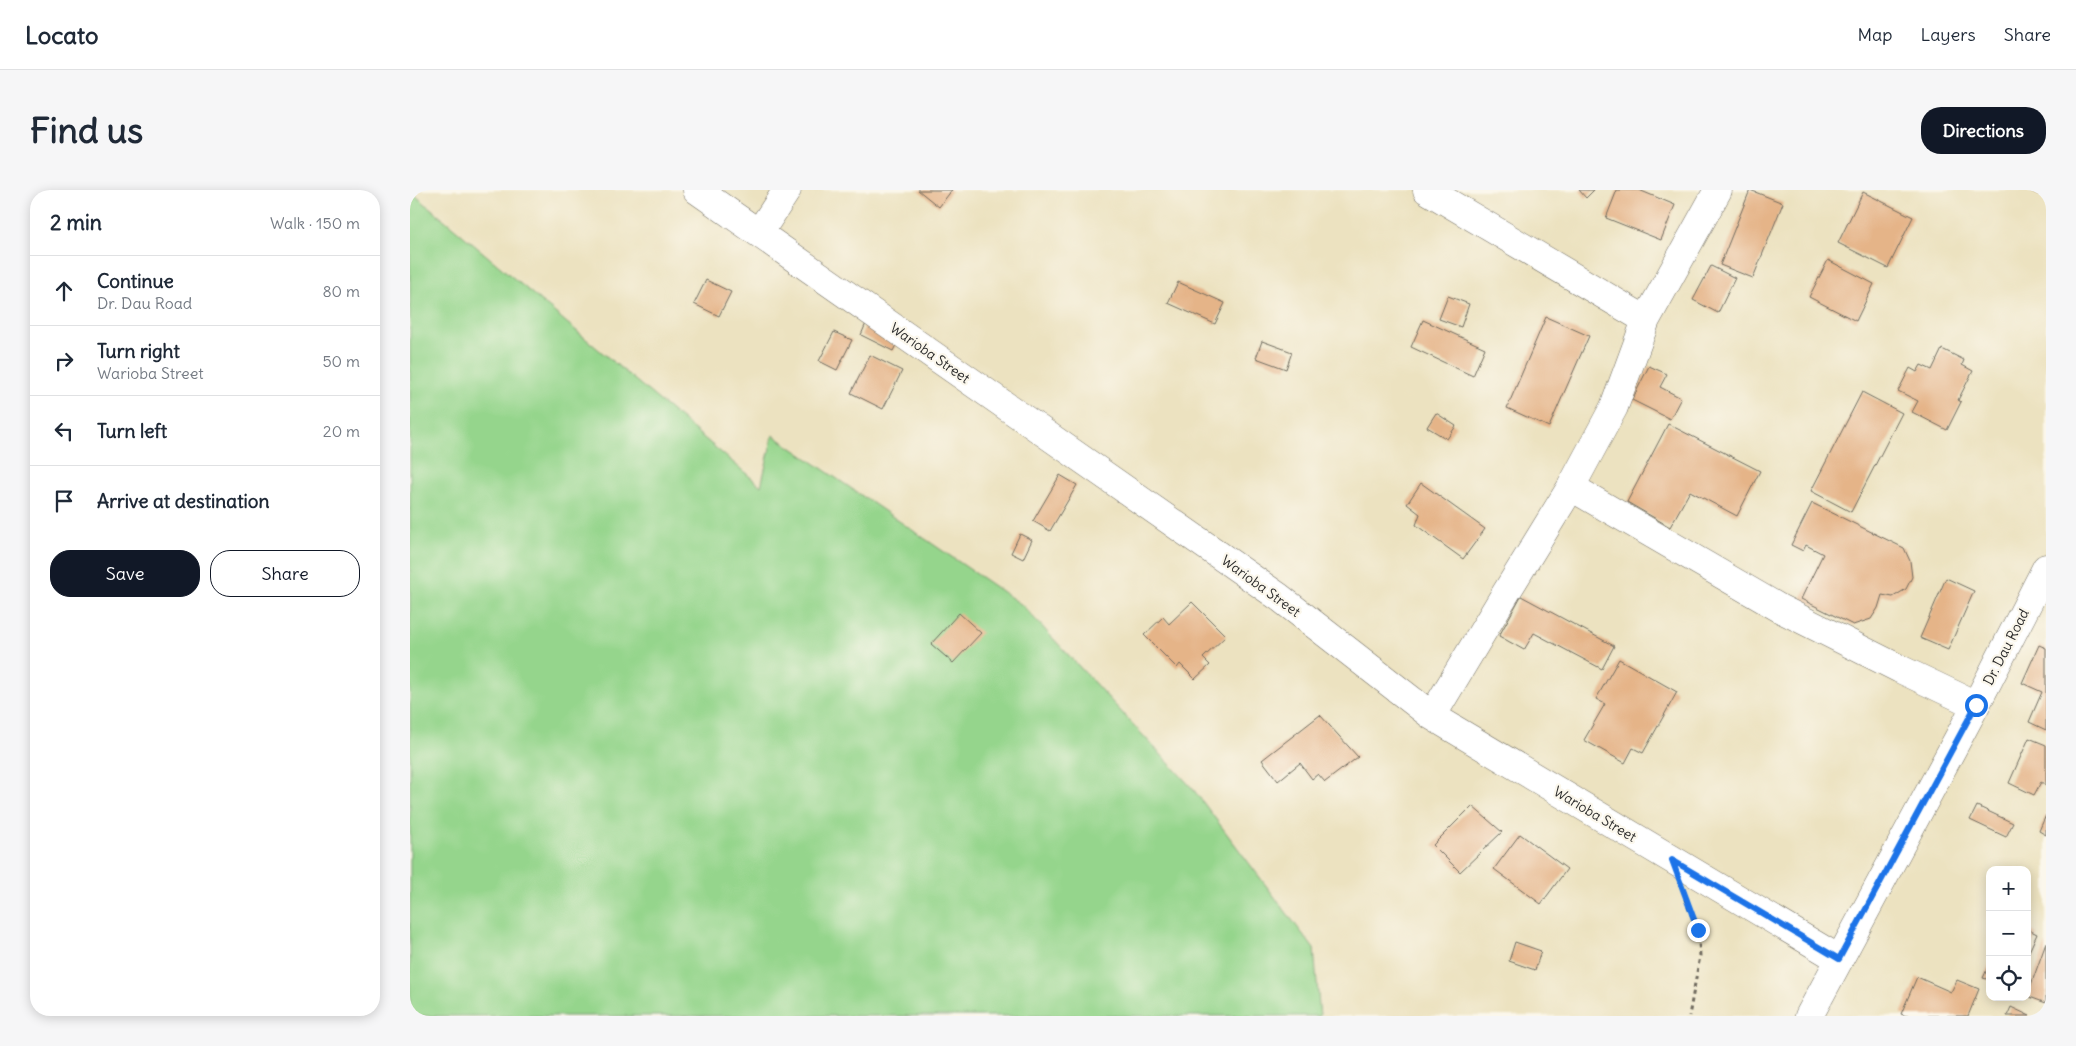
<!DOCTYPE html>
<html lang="en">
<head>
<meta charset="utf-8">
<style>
  body { margin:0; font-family:Delius,sans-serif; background:#f6f6f7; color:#1f2937 }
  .controls { position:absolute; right:15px; bottom:15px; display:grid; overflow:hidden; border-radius:10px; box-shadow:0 2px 12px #0003 }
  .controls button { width:45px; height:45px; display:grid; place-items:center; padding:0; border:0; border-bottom:1px solid #e0e1e3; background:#fff; color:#1f2937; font:25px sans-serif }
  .stop { position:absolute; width:15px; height:15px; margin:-11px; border:4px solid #1a73e8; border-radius:50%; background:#fff }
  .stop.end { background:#1a73e8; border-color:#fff; box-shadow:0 1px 5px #0008 }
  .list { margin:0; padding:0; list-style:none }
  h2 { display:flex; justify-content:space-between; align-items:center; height:65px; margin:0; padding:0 20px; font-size:21px }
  h2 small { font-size:16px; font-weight:400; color:#747a83 }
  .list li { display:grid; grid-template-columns:32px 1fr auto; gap:15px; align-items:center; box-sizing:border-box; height:70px; padding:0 20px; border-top:1px solid #e0e1e3 }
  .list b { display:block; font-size:19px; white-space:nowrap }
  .list p { margin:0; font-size:16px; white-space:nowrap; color:#747a83 }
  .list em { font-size:16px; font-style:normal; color:#747a83 }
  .actions { display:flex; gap:10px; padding:15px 20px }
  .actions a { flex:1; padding:11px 0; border:1px solid #111827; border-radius:20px; text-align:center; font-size:18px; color:#111827 }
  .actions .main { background:#111827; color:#fff }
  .icon { flex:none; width:28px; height:28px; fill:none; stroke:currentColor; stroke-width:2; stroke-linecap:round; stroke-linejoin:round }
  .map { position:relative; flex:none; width:1636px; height:826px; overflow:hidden; border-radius:20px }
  header { display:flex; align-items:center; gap:30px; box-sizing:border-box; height:70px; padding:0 25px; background:#fff; border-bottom:1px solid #e0e1e3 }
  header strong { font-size:24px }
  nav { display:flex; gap:28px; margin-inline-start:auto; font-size:18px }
  .intro { display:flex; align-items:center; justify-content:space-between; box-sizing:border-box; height:120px; padding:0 30px }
  h1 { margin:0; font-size:35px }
  .button { padding:12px 22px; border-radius:20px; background:#111827; color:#fff; font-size:18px; font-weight:700 }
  main { display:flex; gap:30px; padding:0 30px }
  aside { flex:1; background:#fff; border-radius:20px; box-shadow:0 2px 12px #0003 }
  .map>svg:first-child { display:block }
  .green { fill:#95d58c; stroke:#60805c }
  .building { fill:#e5b488 }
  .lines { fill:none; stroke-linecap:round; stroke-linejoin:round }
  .minor-casing { stroke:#6f6b5f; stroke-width:29 }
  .path { stroke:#6f6b5f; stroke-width:3; stroke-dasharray:4 4; stroke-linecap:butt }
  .minor { stroke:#fff; stroke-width:28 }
  .route { stroke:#1a73e8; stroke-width:6 }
  .labels { text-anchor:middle; stroke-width:4.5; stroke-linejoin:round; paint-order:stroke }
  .street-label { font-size:14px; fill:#2b2b2b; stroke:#fbf7ec }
</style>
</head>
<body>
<header>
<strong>Locato</strong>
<nav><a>Map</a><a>Layers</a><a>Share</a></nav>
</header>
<div class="intro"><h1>Find us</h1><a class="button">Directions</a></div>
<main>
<aside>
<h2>2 min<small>Walk · 150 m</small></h2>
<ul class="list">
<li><svg class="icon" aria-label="ahead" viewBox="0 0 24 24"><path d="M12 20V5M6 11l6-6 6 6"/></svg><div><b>Continue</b><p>Dr. Dau Road</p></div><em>80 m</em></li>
<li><svg class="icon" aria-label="right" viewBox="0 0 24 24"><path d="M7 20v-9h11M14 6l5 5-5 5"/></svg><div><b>Turn right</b><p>Warioba Street</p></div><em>50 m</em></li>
<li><svg class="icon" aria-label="left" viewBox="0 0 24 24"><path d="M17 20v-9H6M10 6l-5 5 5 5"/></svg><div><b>Turn left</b></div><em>20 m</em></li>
<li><svg class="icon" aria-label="arrive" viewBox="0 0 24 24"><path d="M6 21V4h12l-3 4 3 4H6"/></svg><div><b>Arrive at destination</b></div></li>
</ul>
<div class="actions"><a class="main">Save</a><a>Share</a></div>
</aside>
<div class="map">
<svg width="1636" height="826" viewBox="0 0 1636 826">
  <rect width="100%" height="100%" fill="#fbf7ec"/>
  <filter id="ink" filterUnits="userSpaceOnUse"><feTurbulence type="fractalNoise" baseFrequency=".02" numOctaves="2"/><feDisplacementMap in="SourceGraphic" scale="10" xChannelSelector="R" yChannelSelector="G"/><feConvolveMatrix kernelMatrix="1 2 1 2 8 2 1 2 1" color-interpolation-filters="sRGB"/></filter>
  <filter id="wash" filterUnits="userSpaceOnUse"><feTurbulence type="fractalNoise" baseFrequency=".0096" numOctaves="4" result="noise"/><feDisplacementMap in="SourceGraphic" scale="20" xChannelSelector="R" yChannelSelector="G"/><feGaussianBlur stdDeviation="1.12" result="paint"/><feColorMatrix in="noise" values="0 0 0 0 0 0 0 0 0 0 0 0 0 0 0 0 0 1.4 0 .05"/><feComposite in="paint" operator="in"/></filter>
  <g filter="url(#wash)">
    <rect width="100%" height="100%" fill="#ece2c0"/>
    <path class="green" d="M 0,1 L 351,296 L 363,245 L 612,415 L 783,599 L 904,759 L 910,826 L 0,826 Z"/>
    <g id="blocks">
      <path class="building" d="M 508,0 L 542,0 L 529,17 Z
        M 1169,0 L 1184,0 L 1176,8 Z
        M 1207,0 L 1229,0 L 1265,15 L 1251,50 L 1196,28 Z
        M 1340,0 L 1373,13 L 1343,88 L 1310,75 Z
        M 1618,0 L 1636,0 L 1636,8 Z
        M 1453,2 L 1503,27 L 1478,78 L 1428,53 Z
        M 1418,70 L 1464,94 L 1446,131 L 1399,107 Z
        M 1301,76 L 1325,88 L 1308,123 L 1283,110 Z
        M 296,90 L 321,102 L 309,126 L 284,114 Z
        M 768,92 L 815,113 L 805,134 L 758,113 Z
        M 1038,106 L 1059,114 L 1051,137 L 1029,129 Z
        M 1136,127 L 1179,146 L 1139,237 L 1097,218 Z
        M 1013,130 L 1075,158 L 1063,186 L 1001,157 Z
        M 457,131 L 490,147 L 483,161 L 451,145 Z
        M 424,142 L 442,150 L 427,180 L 409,171 Z
        M 852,151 L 882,162 L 876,179 L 846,168 Z
        M 1532,159 L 1554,170 L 1552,175 L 1563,181 L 1548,210 L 1551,212 L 1537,240 L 1502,222 L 1508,211 L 1488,201 L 1500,178 L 1507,182 L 1511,175 L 1522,180 Z
        M 460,165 L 492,181 L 473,219 L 441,203 Z
        M 1239,176 L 1257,184 L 1250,197 L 1271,208 L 1260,229 L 1222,210 Z
        M 1452,202 L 1492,223 L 1441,322 L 1401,301 Z
        M 1026,223 L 1046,236 L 1037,249 L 1017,237 Z
        M 1258,234 L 1350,281 L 1327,326 L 1280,301 L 1260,337 L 1217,312 Z
        M 650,285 L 667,295 L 640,341 L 623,331 Z
        M 1011,293 L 1075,339 L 1053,369 L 1006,335 L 1010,324 L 997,314 Z
        M 1402,313 L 1494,358 L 1500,371 L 1502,387 L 1496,399 L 1483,407 L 1472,405 L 1468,418 L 1461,429 L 1443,435 L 1391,409 L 1413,364 L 1396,355 L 1393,361 L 1381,355 Z
        M 610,344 L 622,350 L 613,369 L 601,363 Z
        M 1536,388 L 1564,401 L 1538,460 L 1510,448 Z
        M 1111,406 L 1204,456 L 1192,479 L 1124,443 L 1114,460 L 1089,446 Z
        M 782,412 L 816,446 L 793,468 L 800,475 L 785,489 L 770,474 L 767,478 L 734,445 L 753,427 L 759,434 Z
        M 549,423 L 571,443 L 543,473 L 521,454 Z
        M 1629,455 L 1636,458 L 1636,540 L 1619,532 L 1632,502 L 1612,493 Z
        M 1209,469 L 1267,502 L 1233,563 L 1223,558 L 1215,573 L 1174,550 L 1195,514 L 1186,509 Z
        M 910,525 L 948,567 L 915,592 L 908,584 L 902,589 L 890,573 L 868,591 L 852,570 Z
        M 1619,548 L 1636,555 L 1636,595 L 1631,592 L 1624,605 L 1599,593 Z
        M 1062,616 L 1092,642 L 1050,682 L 1023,655 Z
        M 1567,616 L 1603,633 L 1596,647 L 1560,630 Z
        M 1636,625 L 1636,645 L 1629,641 Z
        M 1110,644 L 1157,679 L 1131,714 L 1084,679 Z
        M 1617,739 L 1627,744 L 1617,766 Z
        M 1105,752 L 1131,761 L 1125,780 L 1099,771 Z
        M 1636,753 L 1636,813 L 1617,806 Z
        M 1580,773 L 1580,790 L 1573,788 Z
        M 1507,787 L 1541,802 L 1547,790 L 1569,799 L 1558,826 L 1496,826 L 1491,824 Z
        M 1601,817 L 1620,826 L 1597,826 Z"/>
    </g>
  </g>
  <g filter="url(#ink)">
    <use href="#blocks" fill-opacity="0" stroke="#6f6b5f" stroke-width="1"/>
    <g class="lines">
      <g class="minor-casing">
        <path id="minor" d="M 287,0 L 869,407 L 1022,526 L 1429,769
          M 1017,0 L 1236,130
          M 349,43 L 377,0
          M 1161,297 L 1371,419 L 1490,479 L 1566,515
          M 1022,526 L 1094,406 L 1161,297 L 1204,217 L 1236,130 L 1308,0
          M 1399,826 L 1566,515 L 1636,378"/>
      </g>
      <path class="path" d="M 1275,709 L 1288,740 L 1290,766 L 1279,826"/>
      <use href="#minor" class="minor"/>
    </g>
  </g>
  <g class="lines" filter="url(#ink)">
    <path class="route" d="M 1288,740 L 1262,670 L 1429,769 L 1566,515"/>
  </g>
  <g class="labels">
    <g class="street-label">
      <text transform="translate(520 163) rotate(35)" y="5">Warioba Street</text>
      <text transform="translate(851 396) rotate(36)" y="5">Warioba Street</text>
      <text transform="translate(1596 457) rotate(-63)" y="5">Dr. Dau Road</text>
      <text transform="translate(1185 624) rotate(31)" y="5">Warioba Street</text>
    </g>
  </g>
</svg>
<div class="controls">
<button>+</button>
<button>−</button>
<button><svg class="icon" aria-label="locate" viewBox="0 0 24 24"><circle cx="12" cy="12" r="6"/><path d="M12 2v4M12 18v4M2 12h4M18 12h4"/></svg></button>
</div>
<div class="stop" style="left:1566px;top:515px"></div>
<div class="stop end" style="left:1288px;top:740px"></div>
</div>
</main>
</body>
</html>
